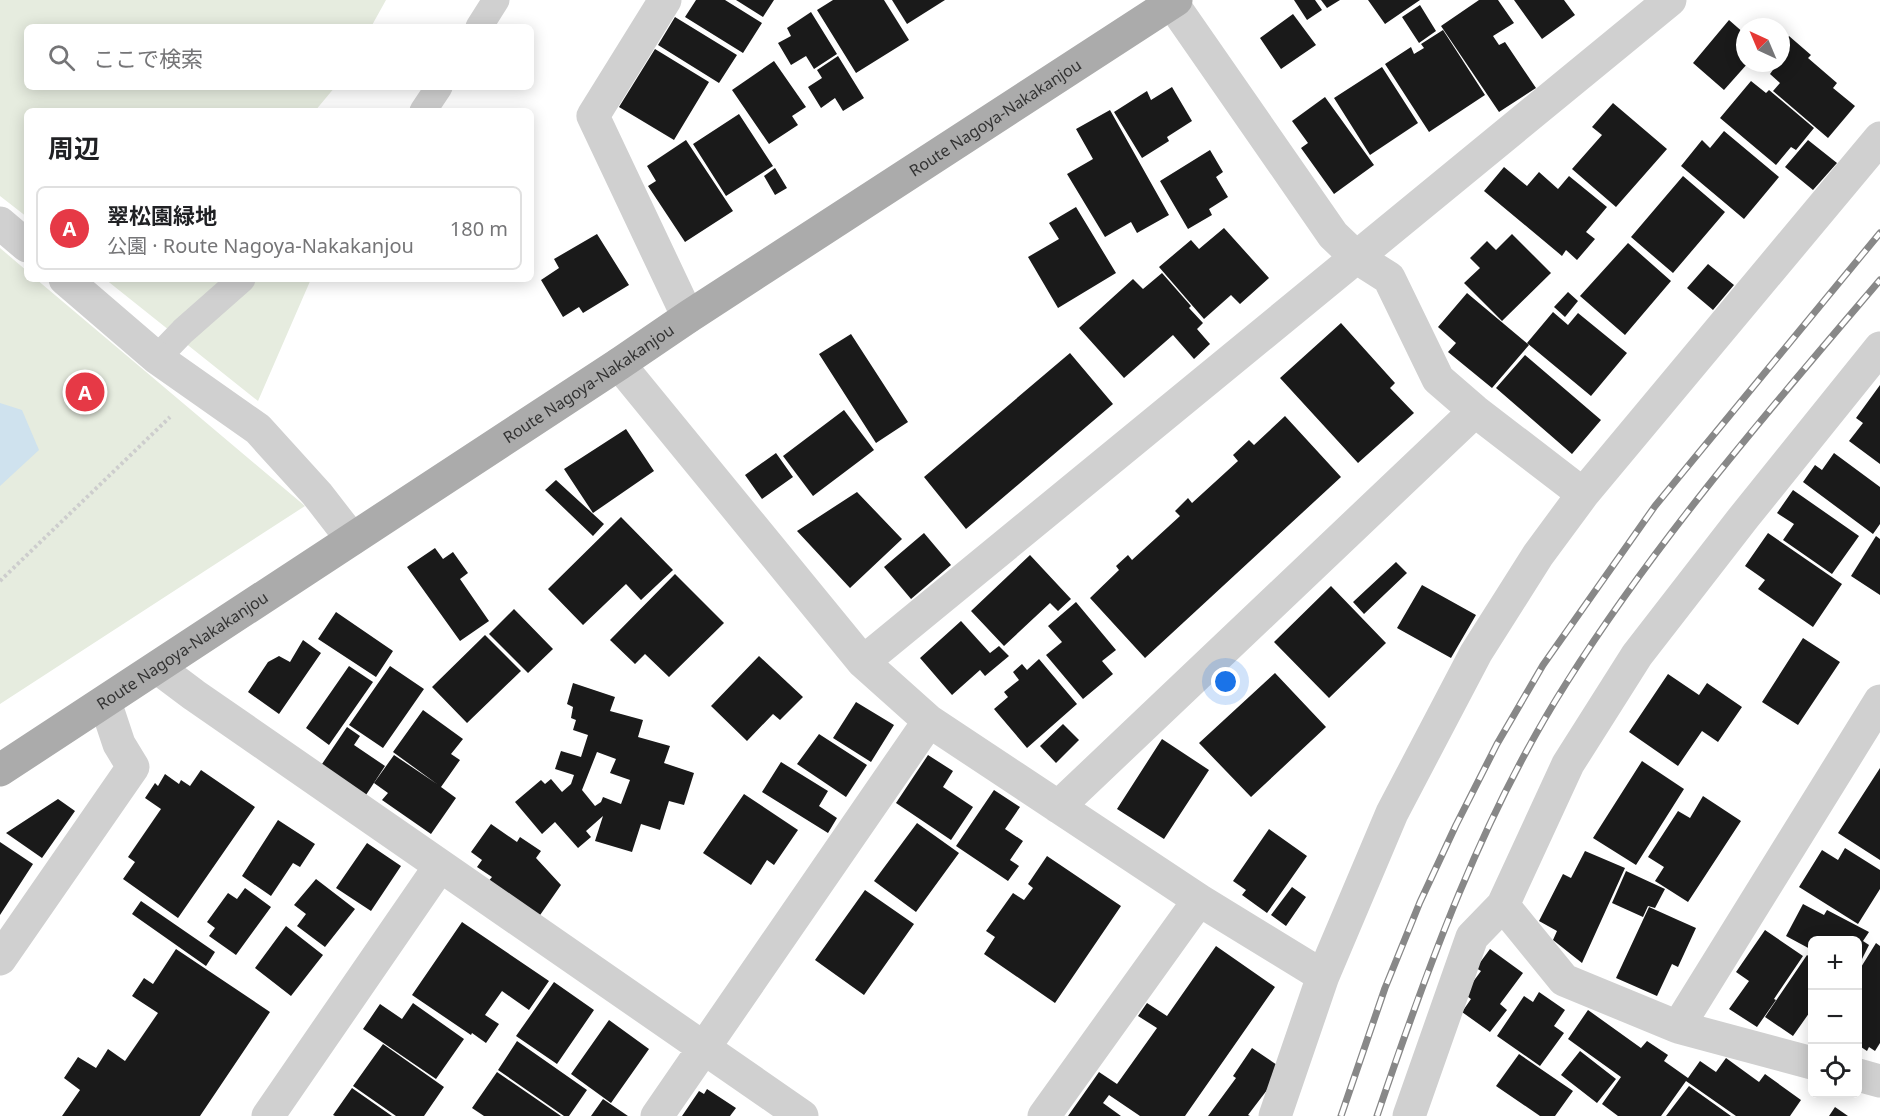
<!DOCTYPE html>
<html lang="ja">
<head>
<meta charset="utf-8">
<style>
  body { margin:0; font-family:"Noto Sans","Noto Sans JP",sans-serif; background:#f6f6f6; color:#202124 }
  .controls { position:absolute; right:18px; bottom:18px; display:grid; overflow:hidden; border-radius:9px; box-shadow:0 3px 15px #0003 }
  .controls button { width:54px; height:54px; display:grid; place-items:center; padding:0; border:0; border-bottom:2px solid #e0e0e0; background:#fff; color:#202124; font:30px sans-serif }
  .compass { position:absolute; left:1736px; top:18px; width:54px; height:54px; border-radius:50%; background:#fff; box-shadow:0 3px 15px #0003; rotate:316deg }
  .you { position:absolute; left:1226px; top:682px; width:21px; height:21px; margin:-15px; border:4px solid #fff; border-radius:50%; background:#1a73e8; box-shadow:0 0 0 9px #1a73e833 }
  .badge { display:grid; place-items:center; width:39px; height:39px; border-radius:50%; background:#e63946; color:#fff; font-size:20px; font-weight:700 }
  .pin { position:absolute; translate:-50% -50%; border:3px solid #fff; box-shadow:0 2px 6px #0006 }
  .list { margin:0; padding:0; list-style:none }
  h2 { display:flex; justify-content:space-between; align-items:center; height:78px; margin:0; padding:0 24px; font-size:26px }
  h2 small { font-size:20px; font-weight:400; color:#757577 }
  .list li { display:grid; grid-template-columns:39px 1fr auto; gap:18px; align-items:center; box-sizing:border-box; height:84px; margin:0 12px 12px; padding:0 12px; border:2px solid #e0e0e0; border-radius:9px }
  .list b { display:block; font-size:22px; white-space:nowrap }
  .list p { margin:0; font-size:20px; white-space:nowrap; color:#757577 }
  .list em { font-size:20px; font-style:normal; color:#757577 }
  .icon { flex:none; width:33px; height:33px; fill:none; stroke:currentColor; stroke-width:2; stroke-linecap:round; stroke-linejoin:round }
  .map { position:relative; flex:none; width:1880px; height:1116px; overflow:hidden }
  .search { position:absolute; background:#fff; box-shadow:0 3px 15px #0003; left:24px; top:24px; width:510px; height:66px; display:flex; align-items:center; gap:15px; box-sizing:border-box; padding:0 21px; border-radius:9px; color:#757577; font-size:22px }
  .panel { position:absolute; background:#fff; box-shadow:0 3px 15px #0003; left:24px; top:108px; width:510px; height:174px; border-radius:9px }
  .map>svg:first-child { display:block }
  .green { fill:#e6ecdf }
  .water { fill:#cfe2ee }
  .building { fill:#1a1a1a; fill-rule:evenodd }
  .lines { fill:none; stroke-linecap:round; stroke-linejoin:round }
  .path { stroke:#cdcdcd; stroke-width:4; stroke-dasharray:3 3; stroke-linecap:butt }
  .lane { stroke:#d0d0d0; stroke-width:27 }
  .street { stroke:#d0d0d0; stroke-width:33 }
  .primary { stroke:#ababab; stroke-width:33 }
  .rail-casing { stroke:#888; stroke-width:7 }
  .rail { stroke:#fff; stroke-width:4.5; stroke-dasharray:14; stroke-linecap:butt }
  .labels { text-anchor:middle; stroke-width:6; stroke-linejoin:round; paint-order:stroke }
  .street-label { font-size:16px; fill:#333; stroke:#fff }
</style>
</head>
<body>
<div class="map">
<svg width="1880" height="1116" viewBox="0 0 1880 1116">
  <rect width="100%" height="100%" fill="#fff"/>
  <path class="green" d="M 0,0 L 386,0 L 371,27 L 27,27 L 27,87 L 335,87 L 315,111 L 27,111 L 27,217 L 0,196 Z
    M 0,248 L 27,271 L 27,279 L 36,279 L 305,506 L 0,704 Z
    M 105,279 L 311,279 L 258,401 Z"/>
  <path class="water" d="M 0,403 L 22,410 L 39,450 L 0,486 Z"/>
  <path class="building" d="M 696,0 L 725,0 L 762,23 L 743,53 L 685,17 Z
    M 736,0 L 774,0 L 763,17 Z
    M 833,0 L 884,0 L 909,40 L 856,73 L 817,10 Z
    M 892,0 L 945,0 L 907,24 Z
    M 1294,0 L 1315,0 L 1322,10 L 1307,20 Z
    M 1321,0 L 1340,0 L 1327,8 Z
    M 1368,0 L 1420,0 L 1385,24 Z
    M 1479,0 L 1498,0 L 1514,23 L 1493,36 L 1499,45 L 1505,42 L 1536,88 L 1499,112 L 1441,26 Z
    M 1514,0 L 1564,0 L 1575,15 L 1542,39 Z
    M 1420,5 L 1436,31 L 1419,43 L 1402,17 Z
    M 811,12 L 837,54 L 814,69 L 806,56 L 791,65 L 778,43 L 791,36 L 787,28 Z
    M 1293,14 L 1316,45 L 1281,69 L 1260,38 Z
    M 675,17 L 737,55 L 719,83 L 658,45 Z
    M 1729,20 L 1745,34 L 1745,63 L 1748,63 L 1724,90 L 1693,63 Z
    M 1443,30 L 1485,95 L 1429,132 L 1385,64 L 1411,47 L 1414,54 L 1424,48 L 1421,44 Z
    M 1789,36 L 1811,55 L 1808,58 L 1837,83 L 1833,88 L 1855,106 L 1828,138 L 1773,91 L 1780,83 L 1770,74 L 1778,63 L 1781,63 L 1781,45 Z
    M 655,49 L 709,82 L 674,140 L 619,107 Z
    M 838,56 L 864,98 L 843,111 L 835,98 L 821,108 L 808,87 L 822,78 L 817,70 Z
    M 774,61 L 806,107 L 792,116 L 798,125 L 769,144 L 732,90 Z
    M 1382,67 L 1418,123 L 1370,155 L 1334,98 Z
    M 1751,81 L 1766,93 L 1769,90 L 1814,128 L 1796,150 L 1791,147 L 1776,165 L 1720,118 Z
    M 1172,87 L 1192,121 L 1167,137 L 1169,141 L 1142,158 L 1114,112 L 1147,91 L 1151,100 Z
    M 1325,97 L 1374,165 L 1334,194 L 1301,148 L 1308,143 L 1292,121 Z
    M 1613,103 L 1667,149 L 1616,207 L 1572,169 L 1602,135 L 1592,127 Z
    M 1110,110 L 1169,215 L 1137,233 L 1131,222 L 1105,237 L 1067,174 L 1093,159 L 1076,129 Z
    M 739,114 L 773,166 L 726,196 L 693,144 Z
    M 1724,131 L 1779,177 L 1744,219 L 1681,166 L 1702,140 L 1710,148 Z
    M 686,140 L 733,211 L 685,242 L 648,186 L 656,181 L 647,166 Z
    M 1808,140 L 1837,163 L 1813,190 L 1785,167 Z
    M 1210,150 L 1223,172 L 1216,177 L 1228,197 L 1209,209 L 1212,215 L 1188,229 L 1160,181 Z
    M 1504,167 L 1527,186 L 1539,172 L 1558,189 L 1569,176 L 1607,207 L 1586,232 L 1595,239 L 1577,260 L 1566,250 L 1562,256 L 1484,191 Z
    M 775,168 L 787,188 L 775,195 L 764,176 Z
    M 1683,176 L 1725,212 L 1673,273 L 1631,237 Z
    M 1076,207 L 1116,273 L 1058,308 L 1028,257 L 1059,239 L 1049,223 Z
    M 1224,228 L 1269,278 L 1240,304 L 1231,295 L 1204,319 L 1159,267 L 1191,240 L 1199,249 Z
    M 597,234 L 629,285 L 583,313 L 579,307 L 563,317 L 541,280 L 559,268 L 554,259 Z
    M 1512,234 L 1551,273 L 1502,321 L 1464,283 L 1480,268 L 1470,258 L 1487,241 L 1496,250 Z
    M 1628,243 L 1671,281 L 1625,335 L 1580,296 Z
    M 1708,264 L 1734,285 L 1713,310 L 1687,288 Z
    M 1162,273 L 1191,306 L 1189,308 L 1203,323 L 1197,329 L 1210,344 L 1194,359 L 1173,335 L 1124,378 L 1079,328 L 1133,279 L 1143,289 Z
    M 1568,292 L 1578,301 L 1565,317 L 1554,307 Z
    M 1467,293 L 1529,345 L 1492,388 L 1448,352 L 1456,343 L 1438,327 Z
    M 1553,312 L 1568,325 L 1578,313 L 1627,353 L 1591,396 L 1527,343 Z
    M 1341,323 L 1395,383 L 1390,388 L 1414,413 L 1358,463 L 1280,378 Z
    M 851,334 L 908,422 L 876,443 L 819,354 Z
    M 1070,353 L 1113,404 L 966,529 L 924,477 Z
    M 1525,355 L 1601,420 L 1572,454 L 1496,388 Z
    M 1880,385 L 1880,464 L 1849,441 L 1863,423 L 1856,418 Z
    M 844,410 L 874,450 L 813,496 L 783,456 Z
    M 1285,416 L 1341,477 L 1145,658 L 1090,598 L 1119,570 L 1116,566 L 1128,555 L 1132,560 L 1180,516 L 1175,511 L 1188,498 L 1192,503 L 1238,461 L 1233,455 L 1249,440 L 1254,445 Z
    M 626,429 L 654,471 L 593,513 L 564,469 Z
    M 776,453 L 793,477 L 762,499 L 745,475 Z
    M 1834,453 L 1880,487 L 1880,524 L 1873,534 L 1803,482 L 1815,465 L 1822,470 Z
    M 556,480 L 604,524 L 593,536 L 545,490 Z
    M 1793,490 L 1859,536 L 1832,574 L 1783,540 L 1794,524 L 1777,513 Z
    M 857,492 L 902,539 L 850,588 L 797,531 Z
    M 621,517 L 673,570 L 641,600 L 626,584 L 583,625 L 548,589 Z
    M 924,533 L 951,565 L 911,599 L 884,567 Z
    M 1768,533 L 1842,584 L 1813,627 L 1758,589 L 1765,580 L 1745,566 Z
    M 1876,536 L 1880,539 L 1880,595 L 1851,576 Z
    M 435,548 L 443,559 L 453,552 L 468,573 L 460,579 L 489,621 L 460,641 L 407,567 Z
    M 1030,555 L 1071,599 L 1058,611 L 1050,603 L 1004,646 L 971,611 Z
    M 1396,562 L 1407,573 L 1364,614 L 1353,602 Z
    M 675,574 L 724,623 L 669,677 L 645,654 L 635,664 L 610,640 Z
    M 1422,585 L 1476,615 L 1451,658 L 1397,628 Z
    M 1331,586 L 1386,643 L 1329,698 L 1274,642 Z
    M 1076,602 L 1116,650 L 1102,661 L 1113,674 L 1083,699 L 1046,655 L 1062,642 L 1048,626 Z
    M 514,609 L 553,649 L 528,673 L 489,634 Z
    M 336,612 L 393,651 L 376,677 L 318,639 Z
    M 961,621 L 990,653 L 999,646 L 1009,656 L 985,676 L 980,670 L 952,695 L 920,658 Z
    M 485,635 L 521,671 L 467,723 L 432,687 Z
    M 1803,638 L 1840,662 L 1798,725 L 1762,702 Z
    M 303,640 L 321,653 L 279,714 L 248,692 L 268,662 L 279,656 L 290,662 Z
    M 759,656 L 803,697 L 780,720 L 773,714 L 747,741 L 711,706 Z
    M 1039,659 L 1077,704 L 1027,748 L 994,709 L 1008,697 L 1004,692 L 1019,680 L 1013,672 L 1022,664 L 1027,670 Z
    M 349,666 L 373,682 L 329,745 L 306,728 Z
    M 390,666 L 424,689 L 383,748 L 349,725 Z
    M 1275,673 L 1326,727 L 1251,797 L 1199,743 Z
    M 1668,674 L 1699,695 L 1707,683 L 1742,707 L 1718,742 L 1702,731 L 1678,766 L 1629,732 Z
    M 573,683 L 615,697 L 610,711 L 643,720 L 638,737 L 670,746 L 664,763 L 694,773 L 684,805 L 669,801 L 660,830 L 641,824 L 632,852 L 595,841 L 603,816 L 586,831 L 591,837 L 578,848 L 555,822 L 542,834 L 515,802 L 541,780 L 545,784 L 551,779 L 562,792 L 571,784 L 574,775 L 555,769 L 561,751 L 581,757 L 588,735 L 573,730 L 576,720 L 571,718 L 573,707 L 567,704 ZM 597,752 L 616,759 L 610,773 L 630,780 L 621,804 L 603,797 L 601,802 L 595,806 L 582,790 Z
    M 856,702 L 894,725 L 871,762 L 833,738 Z
    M 423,710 L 463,739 L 451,754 L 460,760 L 441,787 L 456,798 L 431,834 L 382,800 L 388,793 L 374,783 L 394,755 L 437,784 L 393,752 Z
    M 1063,724 L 1079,740 L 1056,763 L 1040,746 Z
    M 347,727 L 360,736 L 354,745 L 385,766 L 364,798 L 320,767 Z
    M 819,734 L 867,765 L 846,797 L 797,764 Z
    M 1162,739 L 1209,770 L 1164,839 L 1117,809 Z
    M 928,755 L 953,771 L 943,787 L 973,807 L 951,840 L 896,803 Z
    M 1642,761 L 1684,789 L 1636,865 L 1593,838 Z
    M 781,762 L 828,791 L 819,806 L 837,818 L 828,833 L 762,792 Z
    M 1880,768 L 1880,860 L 1838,833 Z
    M 201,770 L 255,807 L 178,918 L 123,879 L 135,862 L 128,857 L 161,809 L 145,798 L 155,783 L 158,786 L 165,774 L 179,784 L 181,780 L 190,786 Z
    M 994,790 L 1020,807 L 1005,829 L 1023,841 L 1010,860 L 1019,866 L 1008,881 L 956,846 Z
    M 744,794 L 798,830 L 774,865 L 767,860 L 751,885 L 703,853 Z
    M 1703,796 L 1741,821 L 1688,902 L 1655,881 L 1664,867 L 1648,857 L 1678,811 L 1690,818 Z
    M 58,799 L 75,811 L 42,858 L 6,833 Z
    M 278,820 L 315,844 L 300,867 L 293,863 L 271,896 L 242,876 Z
    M 917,823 L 959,853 L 916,912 L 874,881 Z
    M 491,824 L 517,842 L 520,837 L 541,851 L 536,858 L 561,885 L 538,918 L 487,883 L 492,877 L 477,867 L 482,860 L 471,852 Z
    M 1269,829 L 1307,856 L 1267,913 L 1242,895 L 1246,890 L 1233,881 Z
    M 0,842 L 33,864 L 0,915 Z
    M 367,843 L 401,866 L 371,911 L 336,888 Z
    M 1845,848 L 1880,870 L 1880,889 L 1858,924 L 1799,887 L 1822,850 L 1838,860 Z
    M 1585,851 L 1625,868 L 1582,963 L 1553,940 L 1557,931 L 1539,921 L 1563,874 L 1571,878 Z
    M 1047,856 L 1121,906 L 1055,1003 L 984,954 L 995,937 L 986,931 L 1013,893 L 1024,900 L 1033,888 L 1028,884 Z
    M 1626,871 L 1665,889 L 1655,908 L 1648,906 L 1643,917 L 1612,903 Z
    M 316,879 L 355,909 L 325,947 L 297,926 L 306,914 L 294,905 Z
    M 1292,887 L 1306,897 L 1286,926 L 1271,915 Z
    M 245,888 L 271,907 L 236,955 L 209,936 L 215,928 L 207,922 L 228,893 L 237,899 Z
    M 865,890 L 914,924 L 864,995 L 815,960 Z
    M 141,901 L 215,952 L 206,966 L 132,914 Z
    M 1803,904 L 1824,915 L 1827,910 L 1869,932 L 1863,941 L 1869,945 L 1858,967 L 1858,940 L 1812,940 L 1812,950 L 1786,936 Z
    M 1649,907 L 1696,928 L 1678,967 L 1672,964 L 1657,996 L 1616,978 Z
    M 462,922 L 549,981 L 529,1010 L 502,991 L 485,1015 L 499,1024 L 486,1043 L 472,1033 L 471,1035 L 412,995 Z
    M 286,926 L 323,955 L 291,996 L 255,968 Z
    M 1765,930 L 1803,956 L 1774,999 L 1776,1000 L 1757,1027 L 1729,1009 L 1749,981 L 1736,972 Z
    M 1876,943 L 1880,946 L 1880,1043 L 1875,1051 L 1869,1047 L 1867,1051 L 1858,1045 L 1858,972 Z
    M 1216,946 L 1275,987 L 1185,1116 L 1140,1116 L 1109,1095 L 1103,1103 L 1121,1116 L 1068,1116 L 1099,1072 L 1117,1084 L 1157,1028 L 1138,1016 L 1147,1003 L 1167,1016 Z
    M 176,949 L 270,1012 L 200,1116 L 62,1116 L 80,1090 L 64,1078 L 78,1057 L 96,1068 L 108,1049 L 125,1061 L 158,1013 L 132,996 L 144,978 L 153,984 Z
    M 1490,949 L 1523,973 L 1500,1004 L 1507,1010 L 1490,1032 L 1462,1012 L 1471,999 L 1464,994 L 1481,971 L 1476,968 Z
    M 1807,955 L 1812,959 L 1812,1009 L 1793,1036 L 1765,1017 Z
    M 554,982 L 594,1010 L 557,1064 L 516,1036 Z
    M 1539,992 L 1565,1010 L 1554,1026 L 1564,1033 L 1540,1066 L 1497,1036 L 1524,996 L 1533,1002 Z
    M 413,1003 L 464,1039 L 436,1079 L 363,1029 L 380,1004 L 402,1019 Z
    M 1588,1010 L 1641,1048 L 1647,1041 L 1668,1055 L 1664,1061 L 1688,1078 L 1700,1061 L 1716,1072 L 1726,1058 L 1759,1082 L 1765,1074 L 1801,1100 L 1790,1116 L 1736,1116 L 1686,1081 L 1661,1116 L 1618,1116 L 1602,1104 L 1621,1077 L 1568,1039 Z
    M 609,1020 L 649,1049 L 611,1103 L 571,1074 Z
    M 517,1041 L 587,1090 L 569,1116 L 564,1116 L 498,1070 Z
    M 383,1044 L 444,1087 L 424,1116 L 396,1116 L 353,1086 Z
    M 1252,1048 L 1283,1069 L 1248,1115 L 1250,1116 L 1208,1116 L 1236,1078 L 1233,1076 Z
    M 1580,1051 L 1616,1079 L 1597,1103 L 1561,1075 Z
    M 1519,1054 L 1573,1091 L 1555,1116 L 1540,1116 L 1496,1086 Z
    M 497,1072 L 561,1116 L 484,1116 L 472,1108 Z
    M 1689,1086 L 1731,1116 L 1666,1116 Z
    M 352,1088 L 392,1116 L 335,1116 L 333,1115 Z
    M 707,1089 L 736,1108 L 730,1116 L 682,1116 L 699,1091 L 704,1094 Z
    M 603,1099 L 628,1116 L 591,1116 Z
    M 1835,1107 L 1848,1116 L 1829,1116 Z"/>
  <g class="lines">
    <path class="path" d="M 0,581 L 170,417"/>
    <path class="lane" d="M 479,27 L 496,0
      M 423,111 L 439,87
      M 157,358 L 183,331 L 242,279"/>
    <path class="street" d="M 665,0 L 593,116 L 688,317
      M 1170,0 L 1333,235 L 1356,257 L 1389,278 L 1438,379 L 1475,411 L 1583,494
      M 0,223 L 27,246
      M 65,279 L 157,358 L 258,429 L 317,494 L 352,539
      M 619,364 L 863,662 L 929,721 L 1199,900 L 1044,1116
      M 863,662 L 1670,0
      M 158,668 L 194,695 L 802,1116
      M 1058,807 L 1475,411
      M 1199,900 L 1323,976
      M 1503,905 L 1564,980 L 1678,1027 L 1812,1063
      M 0,959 L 133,767 L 119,744 L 105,702
      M 1678,1027 L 1880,701
      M 1858,1075 L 1880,1081
      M 268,1116 L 440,866
      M 657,1116 L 929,721
      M 1275,1116 L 1323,976 L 1392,813 L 1476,653 L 1538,555 L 1583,494 L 1880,138
      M 1409,1116 L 1472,937 L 1503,905 L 1568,764 L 1637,655 L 1744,517 L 1880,348"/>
    <path class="primary" id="s1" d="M 0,770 L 619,364 L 688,317 L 1176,0"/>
    <g class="rail-casing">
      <path id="rail" d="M 1341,1116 L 1385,988 L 1420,902 L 1456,825 L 1497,744 L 1543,665 L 1655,506 L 1880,233
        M 1377,1116 C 1428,966 1482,816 1567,682 C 1658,538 1770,409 1880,280"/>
    </g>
    <use href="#rail" class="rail"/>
  </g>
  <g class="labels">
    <g class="street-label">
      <text dy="6" stroke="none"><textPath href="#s1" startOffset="1190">Route Nagoya-Nakakanjou</textPath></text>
      <text dy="6" stroke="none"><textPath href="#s1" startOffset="704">Route Nagoya-Nakakanjou</textPath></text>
      <text dy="6" stroke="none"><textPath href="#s1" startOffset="218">Route Nagoya-Nakakanjou</textPath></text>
    </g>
  </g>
</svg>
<div class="controls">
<button>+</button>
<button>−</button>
<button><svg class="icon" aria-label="locate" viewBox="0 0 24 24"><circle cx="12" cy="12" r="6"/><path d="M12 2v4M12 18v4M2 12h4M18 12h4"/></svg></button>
</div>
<svg class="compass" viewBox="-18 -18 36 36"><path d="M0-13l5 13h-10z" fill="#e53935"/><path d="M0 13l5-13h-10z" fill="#757577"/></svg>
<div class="you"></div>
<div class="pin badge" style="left:85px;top:392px">A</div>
<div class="search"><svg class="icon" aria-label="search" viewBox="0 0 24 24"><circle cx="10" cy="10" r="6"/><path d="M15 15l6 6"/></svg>ここで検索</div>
<section class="panel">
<h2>周辺<small></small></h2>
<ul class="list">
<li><span class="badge">A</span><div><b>翠松園緑地</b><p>公園 · Route Nagoya-Nakakanjou</p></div><em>180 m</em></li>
</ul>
</section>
</div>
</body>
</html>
